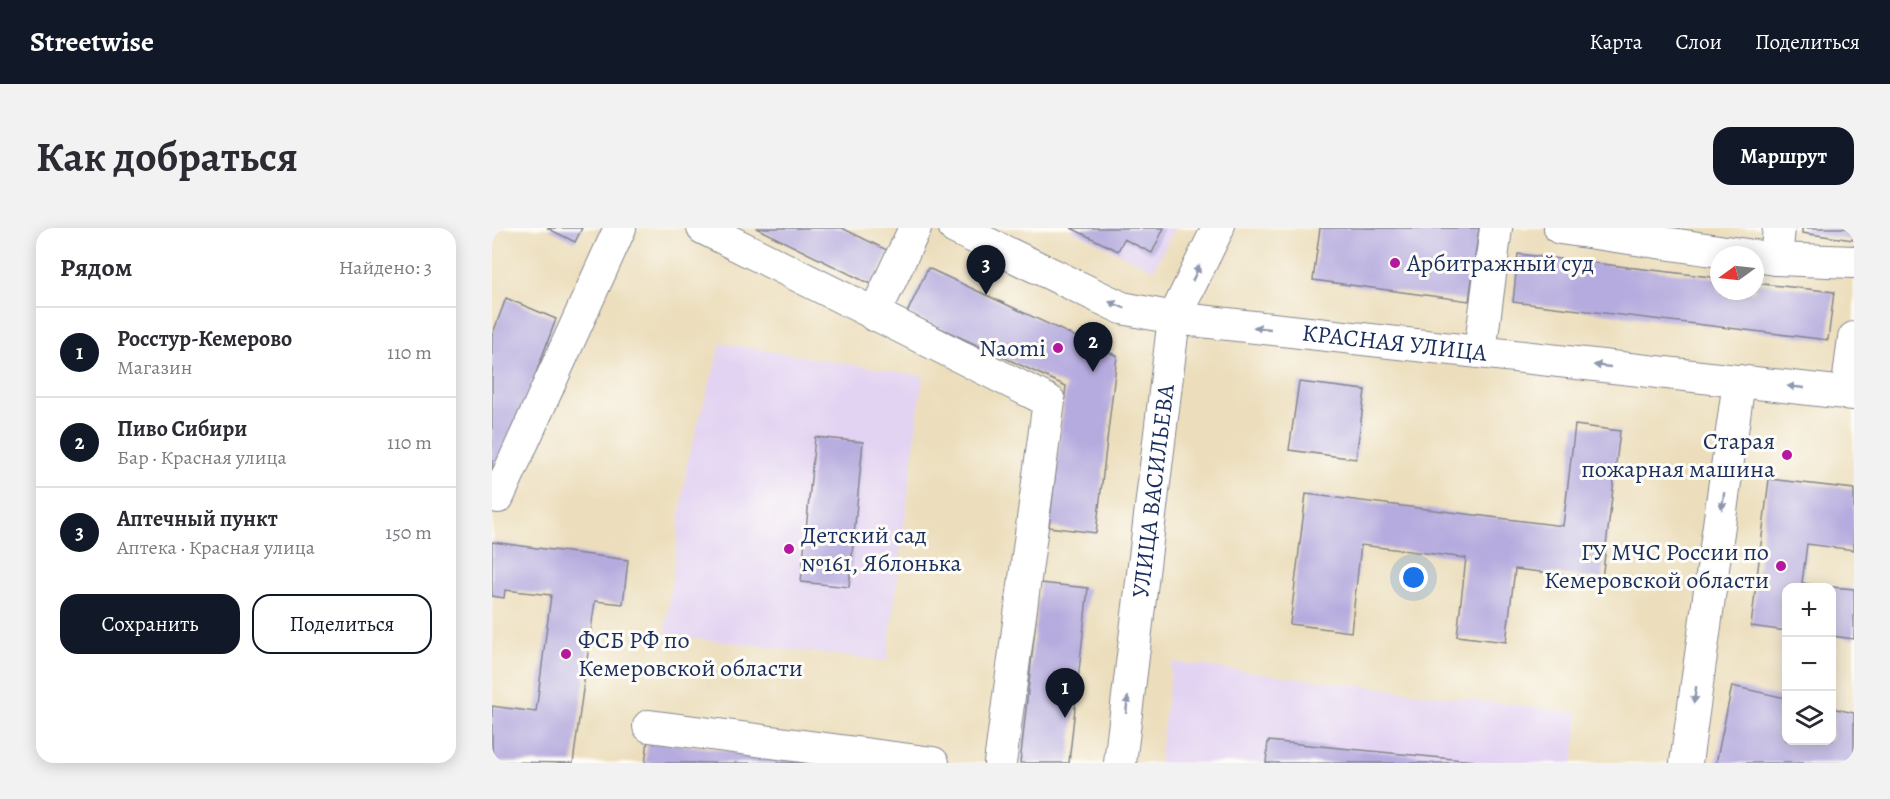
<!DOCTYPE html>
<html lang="ru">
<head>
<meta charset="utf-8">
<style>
  body { margin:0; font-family:Alegreya,serif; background:#f2f2f3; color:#2b2b33 }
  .controls { position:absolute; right:18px; bottom:18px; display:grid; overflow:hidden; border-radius:12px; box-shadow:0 3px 15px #0003 }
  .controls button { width:54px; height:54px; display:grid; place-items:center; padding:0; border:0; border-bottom:2px solid #e1e1e2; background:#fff; color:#2b2b33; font:30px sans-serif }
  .compass { position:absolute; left:1218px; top:18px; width:54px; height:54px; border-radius:50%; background:#fff; box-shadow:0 3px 15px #0003; rotate:255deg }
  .you { position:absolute; left:922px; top:350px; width:21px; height:21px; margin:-15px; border:4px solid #fff; border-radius:50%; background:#1a73e8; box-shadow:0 0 0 9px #1a73e833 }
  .badge { display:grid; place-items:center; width:39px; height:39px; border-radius:50%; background:#111827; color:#fff; font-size:20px; font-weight:700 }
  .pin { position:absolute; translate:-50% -50px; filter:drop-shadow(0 2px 3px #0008) }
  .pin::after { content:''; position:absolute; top:32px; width:21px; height:18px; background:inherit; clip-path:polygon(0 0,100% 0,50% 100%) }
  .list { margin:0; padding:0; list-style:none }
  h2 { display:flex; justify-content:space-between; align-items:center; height:78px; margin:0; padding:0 24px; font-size:26px }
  h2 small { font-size:20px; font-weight:400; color:#7c7c81 }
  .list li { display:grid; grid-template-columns:39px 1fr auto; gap:18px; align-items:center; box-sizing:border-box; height:90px; padding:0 24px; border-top:2px solid #e1e1e2 }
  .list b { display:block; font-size:22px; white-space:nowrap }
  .list p { margin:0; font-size:20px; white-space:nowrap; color:#7c7c81 }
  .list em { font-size:20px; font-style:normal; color:#7c7c81 }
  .actions { display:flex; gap:12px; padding:18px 24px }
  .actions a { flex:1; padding:14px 0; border:2px solid #111827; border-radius:18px; text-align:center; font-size:21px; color:#111827 }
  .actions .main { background:#111827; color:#fff }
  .icon { flex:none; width:33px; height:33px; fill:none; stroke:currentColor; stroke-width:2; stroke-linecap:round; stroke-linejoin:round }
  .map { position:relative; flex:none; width:1362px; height:535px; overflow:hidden; border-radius:18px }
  header { display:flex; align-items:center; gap:36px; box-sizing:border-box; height:84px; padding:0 30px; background:#111827; color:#fff }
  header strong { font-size:28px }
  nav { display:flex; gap:33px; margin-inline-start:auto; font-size:21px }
  .intro { display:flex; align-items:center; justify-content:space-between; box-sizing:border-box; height:144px; padding:0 36px }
  h1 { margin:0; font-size:42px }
  .button { padding:15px 27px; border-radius:18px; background:#111827; color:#fff; font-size:21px; font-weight:700 }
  main { display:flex; gap:36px; padding:0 36px }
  aside { flex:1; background:#fff; border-radius:18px; box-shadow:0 3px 15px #0003 }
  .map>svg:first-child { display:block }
  .built { fill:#e3d3f2 }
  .building { fill:#b6abde }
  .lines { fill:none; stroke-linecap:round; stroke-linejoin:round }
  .minor-casing { stroke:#84868d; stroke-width:34 }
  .minor { stroke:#fff; stroke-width:32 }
  .oneway { fill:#8d97ae }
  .poi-dot { fill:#b5179e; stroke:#fdfcf7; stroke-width:2 }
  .labels { text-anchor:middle; stroke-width:6; stroke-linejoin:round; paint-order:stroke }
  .poi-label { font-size:24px; fill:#1b2f5e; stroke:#fdfcf7; text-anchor:start }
  .street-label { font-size:24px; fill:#1b2f5e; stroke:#fdfcf7 }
</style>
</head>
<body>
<header>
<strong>Streetwise</strong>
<nav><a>Карта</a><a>Слои</a><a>Поделиться</a></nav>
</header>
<div class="intro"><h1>Как добраться</h1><a class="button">Маршрут</a></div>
<main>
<aside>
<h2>Рядом<small>Найдено: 3</small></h2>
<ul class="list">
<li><span class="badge">1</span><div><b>Росстур-Кемерово</b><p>Магазин</p></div><em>110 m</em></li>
<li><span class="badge">2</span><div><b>Пиво Сибири</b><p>Бар · Красная улица</p></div><em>110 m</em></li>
<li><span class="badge">3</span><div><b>Аптечный пункт</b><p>Аптека · Красная улица</p></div><em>150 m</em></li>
</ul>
<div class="actions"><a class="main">Сохранить</a><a>Поделиться</a></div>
</aside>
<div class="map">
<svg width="1362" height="535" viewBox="0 0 1362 535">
  <rect width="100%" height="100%" fill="#fdfcf7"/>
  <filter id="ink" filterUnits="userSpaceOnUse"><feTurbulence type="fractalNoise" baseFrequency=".0167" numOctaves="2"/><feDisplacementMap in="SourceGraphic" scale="12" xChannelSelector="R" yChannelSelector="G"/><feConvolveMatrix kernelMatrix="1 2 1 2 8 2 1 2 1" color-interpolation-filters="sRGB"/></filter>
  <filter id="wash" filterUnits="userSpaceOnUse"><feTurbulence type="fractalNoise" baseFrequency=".008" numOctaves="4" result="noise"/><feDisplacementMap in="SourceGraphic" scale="24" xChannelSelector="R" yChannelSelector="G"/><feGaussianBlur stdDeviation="1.35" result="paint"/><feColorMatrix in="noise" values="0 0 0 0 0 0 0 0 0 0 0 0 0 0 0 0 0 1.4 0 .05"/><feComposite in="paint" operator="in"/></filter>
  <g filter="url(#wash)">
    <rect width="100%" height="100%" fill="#ecdebc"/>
    <path class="built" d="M 576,0 L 682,0 L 662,42 Z
      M 229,115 L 431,148 L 395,433 L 173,407 L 195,235 Z
      M 680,434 L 1087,485 L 1081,535 L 667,535 Z"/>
    <g id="blocks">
      <path class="building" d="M 55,0 L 90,0 L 83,14 Z
        M 264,0 L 350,0 L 397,23 L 380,57 Z
        M 579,0 L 672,0 L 660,25 L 632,11 L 626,23 Z
        M 828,0 L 987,0 L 977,73 L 821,52 Z
        M 1310,0 L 1362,0 L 1361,12 L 1310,5 Z
        M 1026,26 L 1227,50 L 1227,63 L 1263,63 L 1263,55 L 1342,64 L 1336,112 L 1021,74 Z
        M 436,40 L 625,128 L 604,305 L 557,299 L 574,158 L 415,85 Z
        M 14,70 L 64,91 L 4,253 L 0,251 L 0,108 Z
        M 807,154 L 873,162 L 864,231 L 797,222 Z
        M 1083,197 L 1128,203 L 1110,351 L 1023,341 L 1014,414 L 965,408 L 974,330 L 869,317 L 859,404 L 798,396 L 814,266 L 1071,298 Z
        M 323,209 L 371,214 L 357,359 L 309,354 Z
        M 1277,251 L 1362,261 L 1362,322 L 1315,316 L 1310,355 L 1335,359 L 1294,359 L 1294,403 L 1259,398 Z
        M 0,314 L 136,332 L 131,376 L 103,373 L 81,535 L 0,534 L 0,478 L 44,484 L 59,367 L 13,362 L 12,370 L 0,368 Z
        M 548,355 L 596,360 L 577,535 L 528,535 Z
        M 1340,359 L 1362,361 L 1362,411 L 1340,408 Z
        M 1240,458 L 1294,470 L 1294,512 L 1340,512 L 1340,480 L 1362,485 L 1362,535 L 1224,535 Z
        M 156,512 L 327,535 L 153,535 Z
        M 776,513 L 981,533 L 981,535 L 774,535 Z"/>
    </g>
  </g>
  <g filter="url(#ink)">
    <use href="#blocks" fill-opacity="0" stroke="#84868d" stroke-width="1.5"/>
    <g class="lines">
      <g class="minor-casing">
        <g id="minor">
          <path d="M 211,0 L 557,173 L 508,535"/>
          <path id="s1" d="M 463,0 L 630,80 L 682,90 L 1362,166"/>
          <path d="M 1068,0 L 1255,27"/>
          <path d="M 1263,28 L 1284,31 L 1362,34"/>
          <path d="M 1284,31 L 1287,0"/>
          <path d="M 382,87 L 423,0"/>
          <path d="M 988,124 L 1004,0"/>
          <path d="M 1355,165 L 1362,110"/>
          <path d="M 6,269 L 128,0"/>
          <path d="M 157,498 L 441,535"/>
          <path id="s2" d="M 628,535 L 682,90 L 726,0"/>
          <path d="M 1194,535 L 1247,153"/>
        </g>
      </g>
      <use href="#minor" class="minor"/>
    </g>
    <defs><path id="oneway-solid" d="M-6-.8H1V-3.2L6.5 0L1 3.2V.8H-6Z" transform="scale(1.5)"/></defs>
    <g class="oneway">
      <use href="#oneway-solid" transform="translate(704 45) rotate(-65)"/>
      <use href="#oneway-solid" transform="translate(625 77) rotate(-158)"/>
      <use href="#oneway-solid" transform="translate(770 100) rotate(-174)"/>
      <use href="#oneway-solid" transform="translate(1110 138) rotate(-174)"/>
      <use href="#oneway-solid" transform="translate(1304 159) rotate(-174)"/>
      <use href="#oneway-solid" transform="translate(1231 273) rotate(98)"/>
      <use href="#oneway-solid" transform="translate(1203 467) rotate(98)"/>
      <use href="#oneway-solid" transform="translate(635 477) rotate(-83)"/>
    </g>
  </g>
  <g class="poi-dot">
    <circle cx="903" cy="35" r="6"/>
    <circle cx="566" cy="120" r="6"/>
    <circle cx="1295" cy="227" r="6"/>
    <circle cx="297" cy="321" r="6"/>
    <circle cx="1289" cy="338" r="6"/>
    <circle cx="74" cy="426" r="6"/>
  </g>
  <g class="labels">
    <g class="poi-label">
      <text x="915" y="43">Арбитражный суд</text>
      <text x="554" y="128" text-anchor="end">Naomi</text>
      <text x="1283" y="221" text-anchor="end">Старая<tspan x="1283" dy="28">пожарная машина</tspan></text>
      <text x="309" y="315">Детский сад<tspan x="309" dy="28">№161, Яблонька</tspan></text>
      <text x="1277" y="332" text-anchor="end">ГУ МЧС России по<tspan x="1277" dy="28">Кемеровской области</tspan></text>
      <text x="86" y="420">ФСБ РФ по<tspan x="86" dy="28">Кемеровской области</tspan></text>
    </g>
    <g class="street-label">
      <text dy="8" stroke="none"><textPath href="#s1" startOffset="460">КРАСНАЯ УЛИЦА</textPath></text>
      <text dy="8" stroke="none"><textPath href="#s2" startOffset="274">УЛИЦА ВАСИЛЬЕВА</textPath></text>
    </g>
  </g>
</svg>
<div class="controls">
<button>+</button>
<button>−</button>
<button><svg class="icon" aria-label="layers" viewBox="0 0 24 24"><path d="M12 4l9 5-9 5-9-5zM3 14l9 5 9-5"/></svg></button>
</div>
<svg class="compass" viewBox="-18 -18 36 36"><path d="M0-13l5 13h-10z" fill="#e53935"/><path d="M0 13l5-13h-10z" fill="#7c7c81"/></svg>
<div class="you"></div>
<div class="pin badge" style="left:573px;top:490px">1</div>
<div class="pin badge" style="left:601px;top:144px">2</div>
<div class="pin badge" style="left:494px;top:67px">3</div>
</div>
</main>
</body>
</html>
